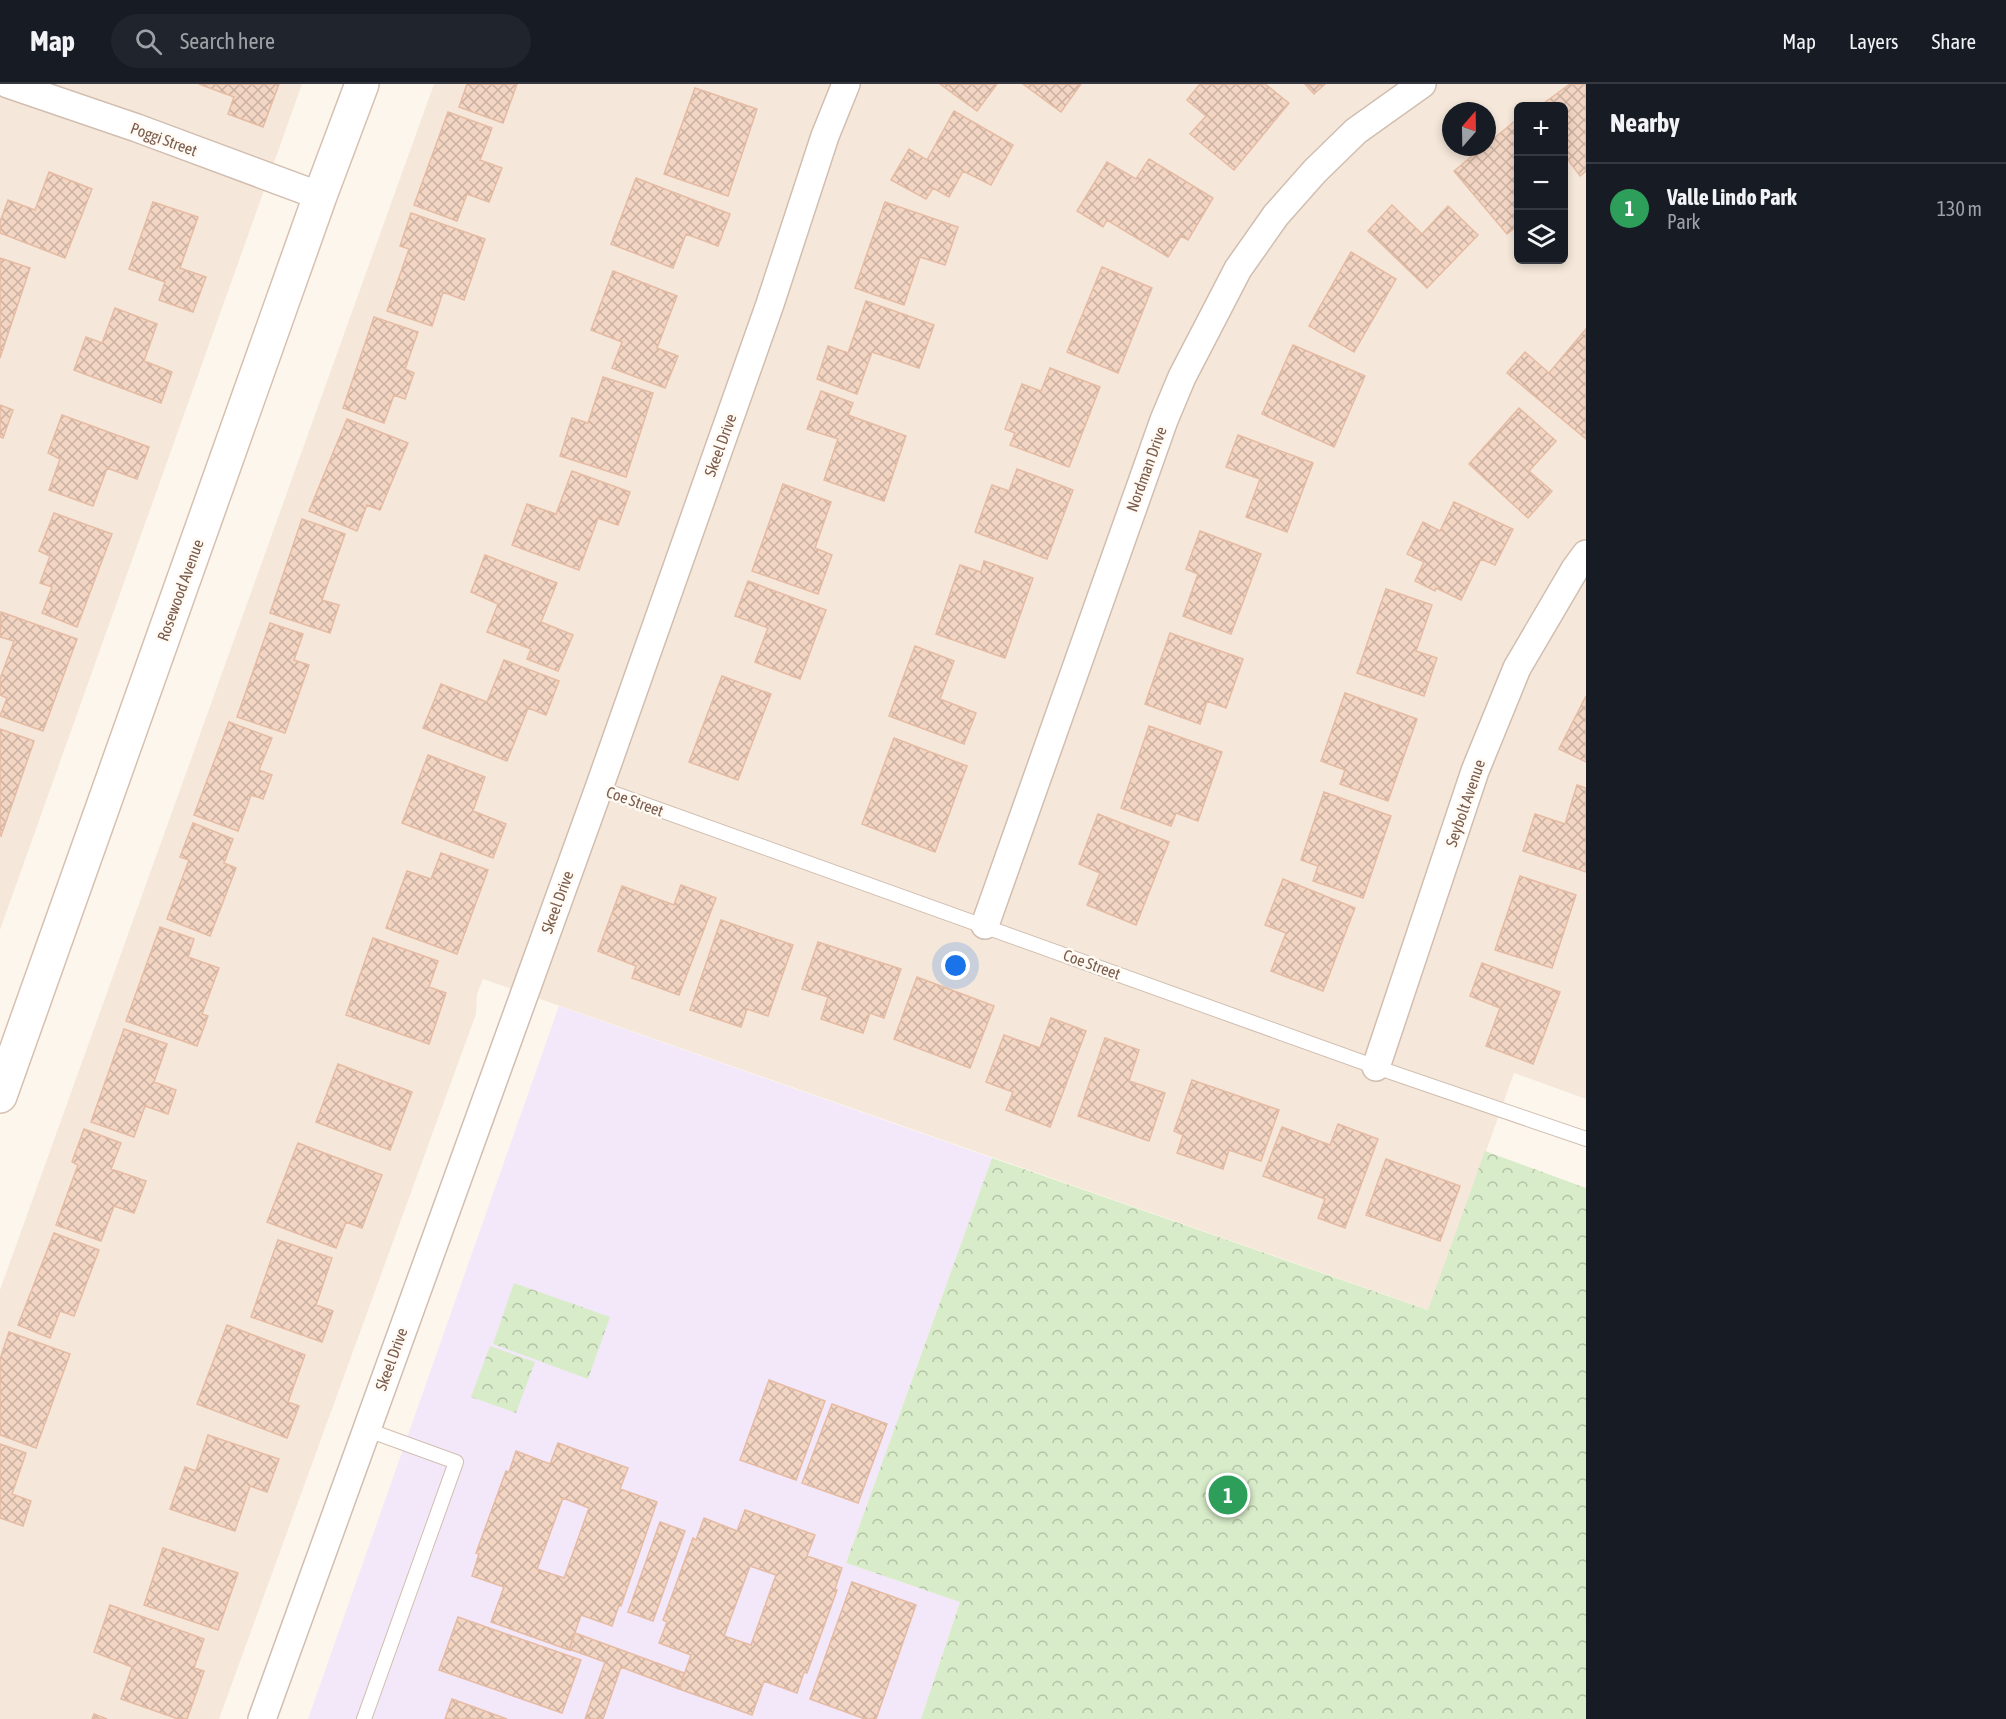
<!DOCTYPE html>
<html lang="en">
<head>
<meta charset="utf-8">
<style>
  body { margin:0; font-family:"Asap Condensed",sans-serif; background:#20242c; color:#f1f3f6 }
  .controls { position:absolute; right:18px; top:18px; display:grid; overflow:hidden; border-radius:9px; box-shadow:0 3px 9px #0003 }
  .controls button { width:54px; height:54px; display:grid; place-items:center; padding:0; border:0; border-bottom:2px solid #363941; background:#171b24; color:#f1f3f6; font:30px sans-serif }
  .compass { position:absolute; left:1442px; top:18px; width:54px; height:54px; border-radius:50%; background:#171b24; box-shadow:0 3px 9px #0003; rotate:20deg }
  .you { position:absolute; left:956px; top:882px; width:21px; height:21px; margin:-15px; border:4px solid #fff; border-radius:50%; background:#1a73e8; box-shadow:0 0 0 9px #1a73e833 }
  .badge { display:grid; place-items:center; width:39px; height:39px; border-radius:50%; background:#8c9099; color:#fff; font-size:20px; font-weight:700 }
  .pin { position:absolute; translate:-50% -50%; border:3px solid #fff; box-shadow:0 2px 6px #0006 }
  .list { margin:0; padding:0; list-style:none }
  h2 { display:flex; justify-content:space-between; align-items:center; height:78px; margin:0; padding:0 24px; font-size:26px }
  h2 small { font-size:20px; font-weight:400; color:#9ea1a6 }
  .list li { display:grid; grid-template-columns:39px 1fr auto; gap:18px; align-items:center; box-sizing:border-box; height:90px; padding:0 24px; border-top:2px solid #363941 }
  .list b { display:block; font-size:22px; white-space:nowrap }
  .list p { margin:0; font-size:20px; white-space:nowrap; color:#9ea1a6 }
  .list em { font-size:20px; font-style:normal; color:#9ea1a6 }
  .icon { flex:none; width:33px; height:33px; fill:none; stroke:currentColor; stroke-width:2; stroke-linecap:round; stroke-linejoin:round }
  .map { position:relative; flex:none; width:1586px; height:1635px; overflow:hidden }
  header { display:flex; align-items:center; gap:36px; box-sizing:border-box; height:84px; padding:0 30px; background:#171b24; border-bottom:2px solid #363941 }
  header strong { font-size:28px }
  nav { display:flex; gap:33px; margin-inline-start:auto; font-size:21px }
  .search { width:420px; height:54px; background:#20242c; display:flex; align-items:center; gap:15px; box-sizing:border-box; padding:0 21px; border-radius:33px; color:#9ea1a6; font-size:22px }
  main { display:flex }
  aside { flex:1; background:#171b24 }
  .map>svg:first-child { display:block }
  .residential { fill:#f5e8da; fill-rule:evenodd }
  .education { fill:#f3e8fa }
  .park { fill:url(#park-crowns) }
  .building { fill:url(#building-cross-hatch); stroke:#e6bba3; stroke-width:1.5; fill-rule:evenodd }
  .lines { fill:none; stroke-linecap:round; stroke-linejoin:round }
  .lane-casing { stroke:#d1beb0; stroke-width:16 }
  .street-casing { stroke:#d1beb0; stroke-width:30 }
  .secondary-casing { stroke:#d6c0b0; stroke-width:36 }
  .lane { stroke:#fff; stroke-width:14 }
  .street { stroke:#fff; stroke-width:27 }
  .secondary { stroke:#fff; stroke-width:33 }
  .labels { text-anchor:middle; stroke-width:5; stroke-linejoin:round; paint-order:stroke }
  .street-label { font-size:16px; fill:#7a5c4d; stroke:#fffaf3 }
</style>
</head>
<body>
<header>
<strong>Map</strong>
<div class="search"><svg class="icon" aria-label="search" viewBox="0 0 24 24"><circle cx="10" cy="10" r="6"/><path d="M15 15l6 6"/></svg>Search here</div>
<nav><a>Map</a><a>Layers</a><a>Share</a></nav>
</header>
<main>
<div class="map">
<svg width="1586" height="1635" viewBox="0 0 1586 1635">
  <defs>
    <pattern id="park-crowns" width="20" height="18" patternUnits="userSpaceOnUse" patternTransform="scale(1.5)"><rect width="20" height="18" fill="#d8ecc9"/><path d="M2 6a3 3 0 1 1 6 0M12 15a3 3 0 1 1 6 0" fill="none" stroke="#b4c2a5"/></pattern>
    <pattern id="building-cross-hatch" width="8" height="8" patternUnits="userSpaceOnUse" patternTransform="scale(1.5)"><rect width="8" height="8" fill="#f3d5c3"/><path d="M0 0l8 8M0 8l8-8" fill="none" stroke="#cab0a1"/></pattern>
  </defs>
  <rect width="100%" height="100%" fill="#fdf6ec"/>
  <path class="residential" d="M 0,0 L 302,0 L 0,846 Z
    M 434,0 L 1586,0 L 1586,1015 L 1514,989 L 1429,1226 L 483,895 L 477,910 L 476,930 L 219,1635 L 0,1635 L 0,1206 ZM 1518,22 L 1564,22 L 1564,176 L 1518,176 ZM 1451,27 L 1487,27 L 1487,63 L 1451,63 Z"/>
  <path class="education" d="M 559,922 L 992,1074 L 846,1479 L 960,1518 L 921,1635 L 308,1635 Z"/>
  <path class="park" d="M 1485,1067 L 1586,1104 L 1586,1635 L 921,1635 L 960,1518 L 846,1479 L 992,1074 L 1428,1226 Z
    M 514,1199 L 610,1233 L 588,1295 L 493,1260 Z
    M 490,1262 L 535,1278 L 516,1329 L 471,1313 Z"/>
  <path class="building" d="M 199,0 L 279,0 L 263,43 L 228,30 L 234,13 Z
    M 467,0 L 517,0 L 503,39 L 459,23 Z
    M 940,0 L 997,0 L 977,27 Z
    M 1023,0 L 1081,0 L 1061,28 Z
    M 1200,0 L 1265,0 L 1289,19 L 1234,86 L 1190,50 L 1206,32 L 1187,16 Z
    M 1305,0 L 1325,0 L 1314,10 Z
    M 1570,0 L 1586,0 L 1586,87 L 1580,92 L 1564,70 L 1564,22 L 1540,22 Z
    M 695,4 L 757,25 L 728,112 L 664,90 Z
    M 954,27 L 1013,61 L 991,101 L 963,87 L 949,113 L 933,104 L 926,115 L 891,96 L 909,65 L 927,76 Z
    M 448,28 L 492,44 L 480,76 L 502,84 L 489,118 L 467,110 L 457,137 L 414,121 Z
    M 1515,37 L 1518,41 L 1518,141 L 1507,150 L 1454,87 L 1483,63 L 1487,63 L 1487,60 Z
    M 1149,75 L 1213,114 L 1188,156 L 1181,152 L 1168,173 L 1107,136 L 1103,143 L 1077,127 L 1107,78 L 1136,95 Z
    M 49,88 L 92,105 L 65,174 L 0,149 L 0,138 L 8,116 L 35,126 Z
    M 636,94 L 730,130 L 718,162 L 686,150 L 673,184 L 611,160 Z
    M 153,118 L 198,133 L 180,184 L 206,193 L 193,228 L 159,216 L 165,198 L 129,185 Z
    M 885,118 L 958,143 L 945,181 L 920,173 L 904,221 L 855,204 Z
    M 1392,121 L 1422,150 L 1448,122 L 1478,151 L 1427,204 L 1368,147 Z
    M 411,129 L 485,155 L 464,216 L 443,208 L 432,242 L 387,227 L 409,165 L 400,162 Z
    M 1351,168 L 1396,195 L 1354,268 L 1309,242 Z
    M 0,174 L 30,184 L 0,274 Z
    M 1102,183 L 1152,204 L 1118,289 L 1067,268 Z
    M 613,187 L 677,212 L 657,264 L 678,272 L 665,304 L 612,284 L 622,258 L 591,246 Z
    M 866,217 L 934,241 L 919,284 L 872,268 L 857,310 L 817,295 L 828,262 L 848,269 Z
    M 115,224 L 157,240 L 144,277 L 172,288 L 161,319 L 74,286 L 86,253 L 102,259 Z
    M 374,233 L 418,248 L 405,285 L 414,289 L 405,315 L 394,311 L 384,339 L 343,324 Z
    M 1586,245 L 1586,355 L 1507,289 L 1525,268 L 1549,289 Z
    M 1293,261 L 1365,292 L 1334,363 L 1262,330 Z
    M 1050,284 L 1100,303 L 1069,383 L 1010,361 L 1015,349 L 1005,345 L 1022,300 L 1041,307 Z
    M 603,293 L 653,309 L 626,393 L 560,372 L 572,334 L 588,339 Z
    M 821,307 L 853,319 L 848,331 L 906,352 L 884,417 L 824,396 L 838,355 L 807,345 Z
    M 0,321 L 13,326 L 3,354 L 0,353 Z
    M 1519,324 L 1556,357 L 1529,387 L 1552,407 L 1528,434 L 1469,380 Z
    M 62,331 L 149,363 L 137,395 L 107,384 L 93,422 L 49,406 L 60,375 L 48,369 Z
    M 347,335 L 408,359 L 380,426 L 367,421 L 357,447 L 309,427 Z
    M 1238,351 L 1313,379 L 1287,448 L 1246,433 L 1260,395 L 1226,383 Z
    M 1017,385 L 1073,406 L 1047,475 L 975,448 L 992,401 L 1009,407 Z
    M 572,387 L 630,408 L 618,441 L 598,434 L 579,486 L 512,461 L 527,420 L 556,430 Z
    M 783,400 L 831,418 L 815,464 L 832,471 L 818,510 L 752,487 Z
    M 1454,418 L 1513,445 L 1495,481 L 1481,475 L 1461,516 L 1436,504 L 1435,507 L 1415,497 L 1424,478 L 1407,470 L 1423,438 L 1440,447 Z
    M 54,429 L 112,450 L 77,543 L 42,529 L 52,503 L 40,499 L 50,472 L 39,467 Z
    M 302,435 L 345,450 L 322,516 L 339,521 L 330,549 L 270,529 Z
    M 1200,447 L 1261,470 L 1231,550 L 1183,532 L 1198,490 L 1186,485 Z
    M 485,471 L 557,499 L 541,538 L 573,551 L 558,587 L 527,575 L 531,565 L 487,548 L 498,520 L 471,508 Z
    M 984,477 L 1033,494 L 1005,574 L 936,550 L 960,481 L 981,488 Z
    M 748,497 L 826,526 L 800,595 L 755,578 L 768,544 L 735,532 Z
    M 1386,505 L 1432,521 L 1416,567 L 1437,574 L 1424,612 L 1357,589 Z
    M 1,528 L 77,555 L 43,647 L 0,632 L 7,614 L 0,611 L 0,595 L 14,557 L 0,553 Z
    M 270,539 L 303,550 L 294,576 L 309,581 L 285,649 L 237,633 Z
    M 1170,549 L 1243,575 L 1226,624 L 1207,617 L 1200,640 L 1145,620 Z
    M 915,562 L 954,577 L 940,615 L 976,629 L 964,660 L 889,632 Z
    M 504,576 L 559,597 L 546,631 L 528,624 L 507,677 L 423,644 L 441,600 L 487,618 Z
    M 722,592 L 771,610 L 738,696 L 689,678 Z
    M 1345,609 L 1417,635 L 1388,717 L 1340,700 L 1345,686 L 1321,677 Z
    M 1586,612 L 1586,678 L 1559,665 Z
    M 229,638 L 272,654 L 259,686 L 272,691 L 263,715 L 251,711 L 238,747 L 194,731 Z
    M 1149,642 L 1222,668 L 1198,737 L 1176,729 L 1171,742 L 1121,724 Z
    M 0,645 L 34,657 L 1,752 L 0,751 Z
    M 894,654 L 967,682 L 935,768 L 862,740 Z
    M 428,671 L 485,693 L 473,727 L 506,740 L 493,774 L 402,739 Z
    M 1577,701 L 1586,704 L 1586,788 L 1523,767 L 1535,730 L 1565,740 Z
    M 1324,708 L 1391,732 L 1363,814 L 1313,797 L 1318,782 L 1301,776 Z
    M 1098,730 L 1169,758 L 1136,841 L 1087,821 L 1100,789 L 1079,780 Z
    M 193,739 L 233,755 L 224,779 L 236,784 L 210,852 L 167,835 L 189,776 L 180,773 Z
    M 441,769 L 488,786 L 457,870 L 386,844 L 407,787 L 431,795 Z
    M 1520,792 L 1576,811 L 1552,884 L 1495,866 Z
    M 1283,795 L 1355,824 L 1323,907 L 1271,887 L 1286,849 L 1265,841 Z
    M 681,801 L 716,814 L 679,911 L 632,894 L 636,882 L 598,867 L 622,802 L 674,821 Z
    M 721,836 L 793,861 L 768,932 L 747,925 L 741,943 L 690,926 Z
    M 160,843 L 194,855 L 188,873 L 219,884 L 202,930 L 208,932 L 197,962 L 126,937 Z
    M 373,854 L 438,877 L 429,903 L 446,909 L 429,960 L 346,931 Z
    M 818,858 L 901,885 L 884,934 L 870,929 L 863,949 L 821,935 L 828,913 L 802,905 Z
    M 1482,879 L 1560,908 L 1533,980 L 1486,962 L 1500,924 L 1470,912 Z
    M 917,893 L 994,922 L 970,984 L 894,955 Z
    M 1051,934 L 1086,947 L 1050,1043 L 1006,1026 L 1013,1008 L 986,998 L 1004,951 L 1040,964 Z
    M 124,945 L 167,960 L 154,998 L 176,1006 L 168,1030 L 145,1022 L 134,1053 L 91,1038 Z
    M 1105,954 L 1139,966 L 1129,997 L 1165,1009 L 1149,1057 L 1078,1032 Z
    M 338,980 L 412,1008 L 390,1066 L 316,1038 Z
    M 1192,996 L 1279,1026 L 1261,1077 L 1229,1066 L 1223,1085 L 1177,1069 L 1183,1051 L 1174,1047 Z
    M 1338,1040 L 1378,1055 L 1345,1144 L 1318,1134 L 1325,1115 L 1263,1092 L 1282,1043 L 1330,1061 Z
    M 84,1045 L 121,1059 L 111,1085 L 146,1097 L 134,1129 L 114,1122 L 101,1157 L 56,1141 L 78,1081 L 72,1078 Z
    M 298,1059 L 382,1091 L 362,1144 L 346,1138 L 336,1164 L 267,1138 Z
    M 1386,1075 L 1460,1102 L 1440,1157 L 1366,1131 Z
    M 54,1149 L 99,1166 L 74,1232 L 60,1227 L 50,1254 L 18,1241 Z
    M 278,1156 L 332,1174 L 316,1221 L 333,1227 L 322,1258 L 251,1233 Z
    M 227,1241 L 305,1271 L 288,1318 L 299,1322 L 287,1354 L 197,1320 Z
    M 9,1248 L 70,1270 L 36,1364 L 0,1351 L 0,1275 Z
    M 769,1296 L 825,1317 L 796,1396 L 740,1376 Z
    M 832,1320 L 887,1340 L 858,1419 L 802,1399 Z
    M 208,1351 L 279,1375 L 267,1408 L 250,1402 L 235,1447 L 170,1425 L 185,1383 L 196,1387 Z
    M 558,1359 L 628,1384 L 620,1405 L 657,1418 L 621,1522 L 619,1521 L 612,1542 L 581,1531 L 569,1566 L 491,1538 L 504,1503 L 472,1492 L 479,1470 L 476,1469 L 506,1387 L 509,1388 L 516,1367 L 550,1380 ZM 563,1414 L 589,1424 L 564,1494 L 537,1485 Z
    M 0,1360 L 26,1369 L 12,1410 L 31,1417 L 23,1442 L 0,1434 Z
    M 745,1426 L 815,1451 L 807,1472 L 842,1484 L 835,1505 L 837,1506 L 807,1589 L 804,1588 L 797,1609 L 764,1597 L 752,1631 L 679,1605 L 691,1571 L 659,1559 L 667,1538 L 663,1536 L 693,1454 L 696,1456 L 704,1434 L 737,1447 ZM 750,1482 L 776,1491 L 751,1561 L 724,1552 Z
    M 660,1438 L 685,1447 L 653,1537 L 628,1528 Z
    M 163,1464 L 238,1489 L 218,1546 L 144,1521 Z
    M 852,1498 L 916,1521 L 876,1635 L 865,1635 L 810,1615 Z
    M 110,1521 L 204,1555 L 194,1584 L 204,1587 L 187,1635 L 178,1635 L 121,1615 L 132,1583 L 94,1568 Z
    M 458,1533 L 581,1576 L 562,1629 L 439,1586 Z
    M 575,1549 L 684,1589 L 679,1605 L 621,1583 L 603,1635 L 585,1635 L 605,1578 L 569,1565 Z
    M 452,1615 L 507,1635 L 445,1635 Z
    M 94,1630 L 107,1635 L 92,1635 Z"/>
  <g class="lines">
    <g class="lane-casing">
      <path id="lane" d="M 599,704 L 1376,983 L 1586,1055
        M 364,1635 L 456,1378 L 365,1345"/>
    </g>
    <g class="street-casing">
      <path id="street" d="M 8,0 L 137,44 L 320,112
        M 985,841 L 1164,336 L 1182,293 L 1238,185 L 1276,131 L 1315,87 L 1356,47 L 1422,0
        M 1376,983 L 1475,687 L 1517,584 L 1575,485 L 1586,470
        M 262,1635 L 599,704 L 770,220 L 825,52 L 846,0"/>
    </g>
    <g class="secondary-casing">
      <path id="secondary" d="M 0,1012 L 320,112 L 362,0"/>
    </g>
    <use href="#lane" class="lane"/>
    <use href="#street" class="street"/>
    <use href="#secondary" class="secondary"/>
  </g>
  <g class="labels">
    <g class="street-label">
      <text transform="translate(164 55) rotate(20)" y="6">Poggi Street</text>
      <text transform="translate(720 361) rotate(-70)" y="6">Skeel Drive</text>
      <text transform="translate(1146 385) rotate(-70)" y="6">Nordman Drive</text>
      <text transform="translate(180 506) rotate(-70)" y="6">Rosewood Avenue</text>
      <text transform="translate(635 717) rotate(20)" y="6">Coe Street</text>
      <text transform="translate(1465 719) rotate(-71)" y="6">Seybolt Avenue</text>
      <text transform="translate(557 818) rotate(-70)" y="6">Skeel Drive</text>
      <text transform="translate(1092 880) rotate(20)" y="6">Coe Street</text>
      <text transform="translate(391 1275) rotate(-70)" y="6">Skeel Drive</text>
    </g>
  </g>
</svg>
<div class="controls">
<button>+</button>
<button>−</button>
<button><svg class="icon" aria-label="layers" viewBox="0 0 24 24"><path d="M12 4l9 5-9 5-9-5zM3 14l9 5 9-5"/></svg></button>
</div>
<svg class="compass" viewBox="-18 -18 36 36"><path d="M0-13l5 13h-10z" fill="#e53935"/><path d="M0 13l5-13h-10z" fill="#9ea1a6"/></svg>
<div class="you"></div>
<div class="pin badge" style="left:1228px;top:1411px;background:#2e9e5b">1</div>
</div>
<aside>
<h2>Nearby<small></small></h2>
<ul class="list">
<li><span class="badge" style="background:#2e9e5b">1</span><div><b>Valle Lindo Park</b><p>Park</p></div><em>130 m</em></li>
</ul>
</aside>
</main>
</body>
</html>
